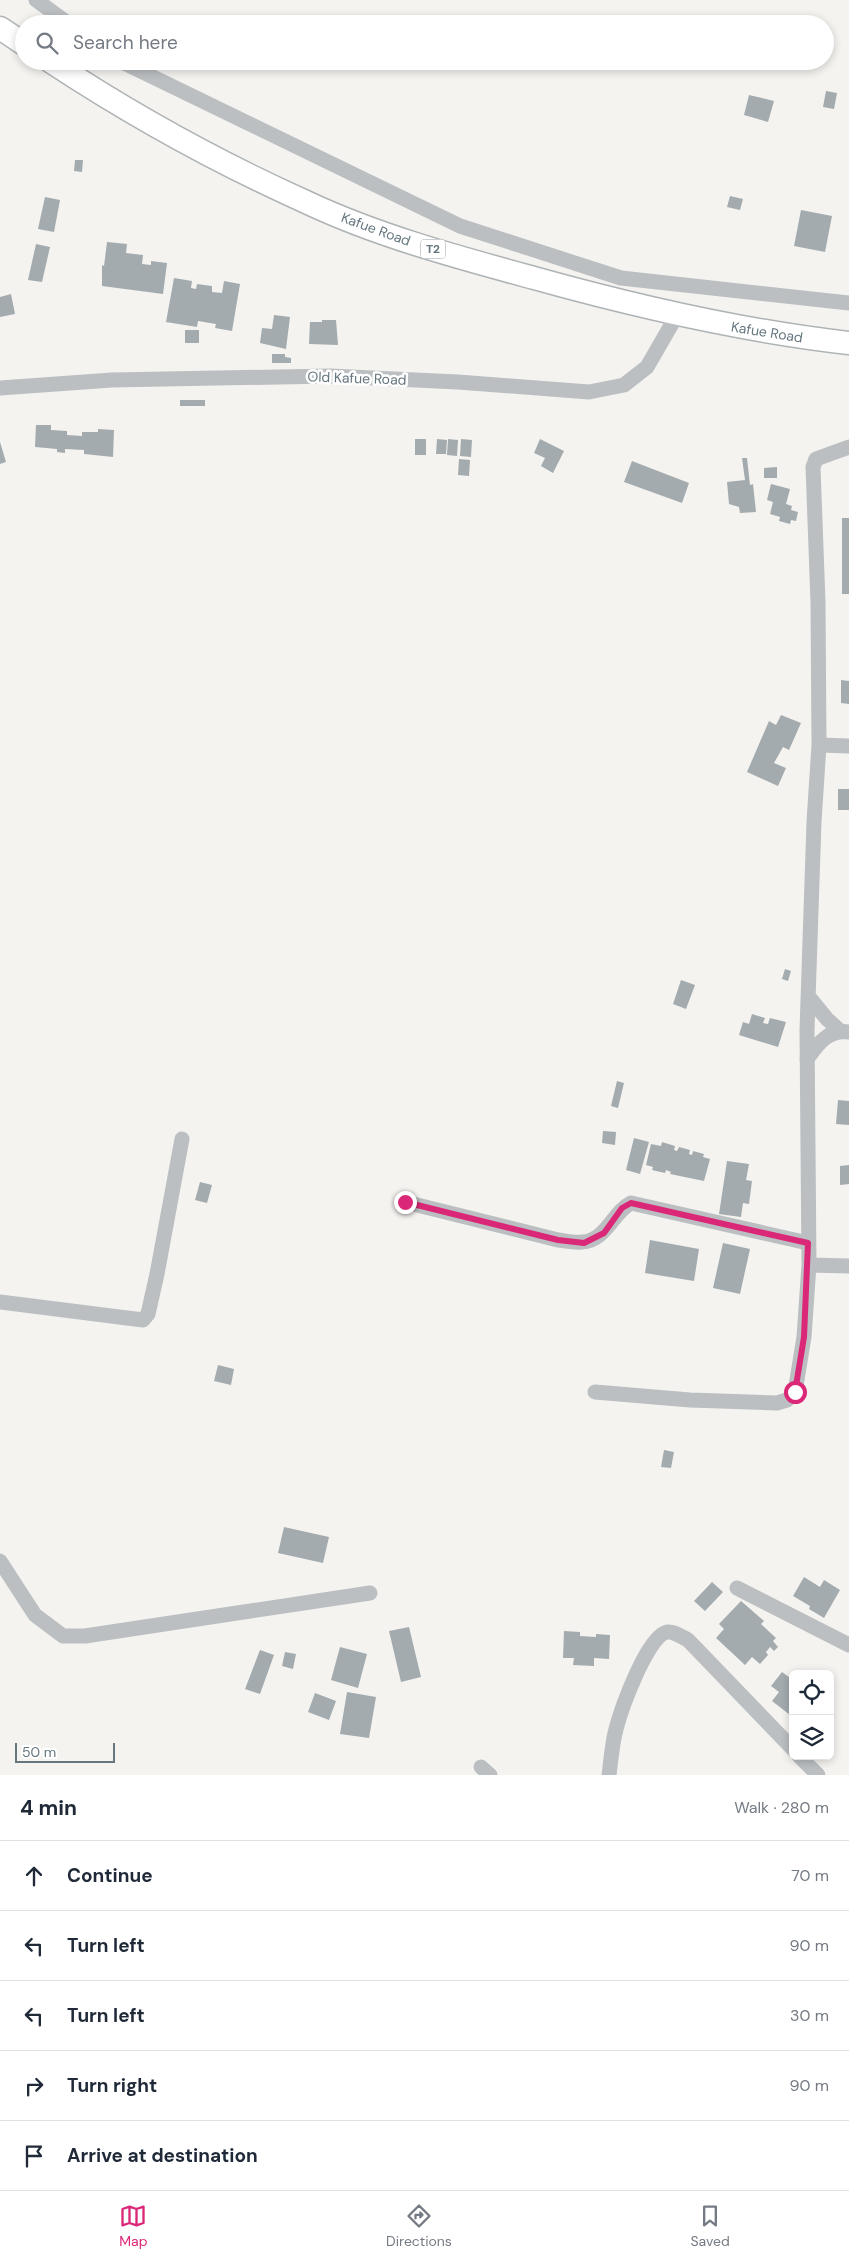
<!DOCTYPE html>
<html lang="en">
<head>
<meta charset="utf-8">
<style>
  body { margin:0; font-family:"DM Sans",sans-serif; background:#f2f2f3; color:#1f2937 }
  .controls { position:absolute; right:15px; bottom:15px; display:grid; overflow:hidden; border-radius:8px; box-shadow:0 2px 8px #0003 }
  .controls button { width:45px; height:45px; display:grid; place-items:center; padding:0; border:0; border-bottom:1px solid #e0e1e3; background:#fff; color:#1f2937; font:25px sans-serif }
  .scale { position:absolute; left:15px; bottom:12px; width:100px; box-sizing:border-box; padding-left:5px; border:2px solid #65767e; border-top:0; font-size:14px; line-height:18px; white-space:nowrap; color:#65767e; -webkit-text-stroke:4px #fff; paint-order:stroke }
  .stop { position:absolute; width:15px; height:15px; margin:-11px; border:4px solid #db2777; border-radius:50%; background:#fff }
  .stop.end { background:#db2777; border-color:#fff; box-shadow:0 1px 5px #0008 }
  .list { margin:0; padding:0; list-style:none }
  h2 { display:flex; justify-content:space-between; align-items:center; height:65px; margin:0; padding:0 20px; font-size:21px }
  h2 small { font-size:16px; font-weight:400; color:#747a83 }
  .list li { display:grid; grid-template-columns:32px 1fr auto; gap:15px; align-items:center; box-sizing:border-box; height:70px; padding:0 20px; border-top:1px solid #e0e1e3 }
  .list b { display:block; font-size:19px; white-space:nowrap }
  .list em { font-size:16px; font-style:normal; color:#747a83 }
  .icon { flex:none; width:28px; height:28px; fill:none; stroke:currentColor; stroke-width:2; stroke-linecap:round; stroke-linejoin:round }
  .map { position:relative; flex:none; width:849px; height:1775px; overflow:hidden }
  .search { position:absolute; background:#fff; box-shadow:0 2px 8px #0003; left:15px; right:15px; top:15px; height:55px; display:flex; align-items:center; gap:12px; box-sizing:border-box; padding:0 18px; border-radius:28px; color:#747a83; font-size:19px }
  .sheet { height:415px; background:#fff }
  nav { display:flex; justify-content:space-around; align-items:center; box-sizing:border-box; height:70px; border-top:1px solid #e0e1e3; background:#fff; font-size:14px; color:#747a83 }
  nav a { display:grid; justify-items:center; gap:2px }
  nav .on { color:#db2777 }
  .map>svg:first-child { display:block }
  .building { fill:#a3abaf }
  .lines { fill:none; stroke-linecap:round; stroke-linejoin:round }
  .highway-casing { stroke:#aeb3b5; stroke-width:25 }
  .minor { stroke:#bbbfc2; stroke-width:15 }
  .highway { stroke:#fff; stroke-width:22 }
  .route { stroke:#db2777; stroke-width:6 }
  .labels { text-anchor:middle; stroke-width:5; stroke-linejoin:round; paint-order:stroke }
  .shield { fill:#fff; stroke:#939fa5; stroke-width:1 }
  .shield-label { font-size:12px; font-weight:bold; fill:#65767e }
  .street-label { font-size:14px; fill:#65767e; stroke:#fff }
</style>
</head>
<body>
<div class="map">
<svg width="849" height="1775" viewBox="0 0 849 1775">
  <rect width="100%" height="100%" fill="#f4f3f0"/>
  <path class="building" d="M 826,91 L 837,93 L 834,109 L 823,107 Z
    M 749,95 L 774,101 L 768,122 L 744,115 Z
    M 75,160 L 83,160 L 82,172 L 74,171 Z
    M 730,196 L 743,199 L 740,210 L 727,207 Z
    M 45,197 L 60,200 L 54,232 L 38,229 Z
    M 801,210 L 832,216 L 825,252 L 794,246 Z
    M 107,242 L 127,244 L 126,253 L 143,255 L 142,264 L 151,265 L 151,261 L 167,263 L 163,294 L 102,286 L 102,265 L 104,266 Z
    M 36,244 L 50,247 L 42,282 L 28,280 Z
    M 174,278 L 192,281 L 191,288 L 196,289 L 197,284 L 212,286 L 212,292 L 222,293 L 224,281 L 240,284 L 232,331 L 215,328 L 216,324 L 198,321 L 197,327 L 166,322 Z
    M 11,294 L 15,314 L 0,317 L 0,297 Z
    M 274,315 L 290,317 L 286,349 L 260,343 L 262,328 L 272,329 Z
    M 322,320 L 336,320 L 338,345 L 309,344 L 310,322 L 322,322 Z
    M 185,330 L 199,330 L 199,343 L 185,343 Z
    M 272,354 L 285,354 L 285,357 L 291,358 L 291,363 L 272,363 Z
    M 180,400 L 205,400 L 205,406 L 180,406 Z
    M 36,425 L 51,425 L 51,430 L 67,431 L 67,435 L 82,436 L 82,432 L 98,432 L 98,429 L 114,430 L 113,457 L 84,454 L 84,450 L 65,449 L 65,453 L 57,452 L 57,449 L 35,447 Z
    M 415,439 L 426,439 L 426,455 L 415,455 Z
    M 437,439 L 447,440 L 446,454 L 436,454 Z
    M 448,439 L 458,440 L 457,456 L 447,455 Z
    M 461,439 L 472,440 L 471,457 L 460,456 Z
    M 540,439 L 564,451 L 553,473 L 541,466 L 545,458 L 534,453 Z
    M 0,442 L 6,462 L 0,464 Z
    M 742,458 L 747,458 L 750,485 L 753,484 L 756,512 L 740,513 L 739,507 L 729,504 L 727,482 L 745,480 Z
    M 459,459 L 470,460 L 469,476 L 458,475 Z
    M 632,461 L 689,483 L 682,503 L 624,482 Z
    M 777,467 L 777,478 L 764,478 L 764,468 Z
    M 771,484 L 790,489 L 786,504 L 792,506 L 791,510 L 798,512 L 796,521 L 791,520 L 790,524 L 779,521 L 780,517 L 770,514 L 773,502 L 767,500 Z
    M 842,518 L 849,518 L 849,594 L 842,594 Z
    M 841,680 L 849,681 L 849,704 L 841,703 Z
    M 781,715 L 801,723 L 789,750 L 783,747 L 774,763 L 786,768 L 778,786 L 747,772 L 769,721 L 776,725 Z
    M 838,789 L 849,789 L 849,810 L 838,810 Z
    M 785,969 L 791,971 L 788,981 L 782,979 Z
    M 681,980 L 695,985 L 686,1009 L 673,1004 Z
    M 752,1014 L 765,1018 L 763,1023 L 768,1024 L 770,1018 L 786,1022 L 778,1047 L 739,1035 L 743,1022 L 749,1024 Z
    M 617,1081 L 624,1083 L 618,1108 L 611,1106 Z
    M 838,1100 L 849,1101 L 849,1125 L 836,1124 Z
    M 603,1131 L 616,1132 L 615,1145 L 602,1143 Z
    M 634,1138 L 649,1142 L 640,1174 L 626,1170 Z
    M 662,1142 L 675,1146 L 674,1150 L 677,1151 L 679,1147 L 690,1150 L 689,1154 L 692,1155 L 693,1151 L 704,1154 L 703,1157 L 710,1159 L 704,1181 L 670,1174 L 671,1172 L 666,1170 L 665,1173 L 652,1170 L 653,1167 L 646,1165 L 651,1144 L 661,1146 Z
    M 727,1161 L 749,1164 L 746,1180 L 752,1181 L 749,1204 L 743,1203 L 741,1217 L 719,1214 Z
    M 849,1165 L 849,1184 L 840,1185 L 840,1166 Z
    M 200,1182 L 212,1185 L 207,1203 L 195,1200 Z
    M 650,1240 L 699,1249 L 694,1281 L 645,1273 Z
    M 723,1243 L 750,1249 L 740,1294 L 713,1288 Z
    M 218,1365 L 234,1369 L 231,1385 L 214,1381 Z
    M 664,1450 L 674,1452 L 671,1468 L 661,1467 Z
    M 284,1527 L 329,1537 L 323,1563 L 278,1553 Z
    M 804,1577 L 820,1587 L 824,1580 L 840,1590 L 824,1618 L 809,1609 L 810,1606 L 793,1596 Z
    M 712,1582 L 723,1592 L 705,1611 L 694,1601 Z
    M 741,1601 L 764,1621 L 761,1624 L 776,1638 L 773,1641 L 778,1647 L 774,1651 L 770,1647 L 766,1652 L 768,1655 L 760,1664 L 752,1657 L 745,1665 L 716,1638 L 724,1629 L 719,1624 Z
    M 409,1627 L 421,1677 L 401,1682 L 389,1631 Z
    M 564,1631 L 580,1632 L 580,1636 L 596,1637 L 596,1634 L 610,1635 L 609,1659 L 594,1658 L 594,1666 L 573,1665 L 574,1658 L 563,1658 Z
    M 340,1647 L 367,1654 L 358,1688 L 331,1680 Z
    M 260,1650 L 274,1655 L 260,1694 L 245,1689 Z
    M 285,1652 L 296,1654 L 293,1669 L 282,1666 Z
    M 782,1672 L 793,1680 L 793,1712 L 790,1715 L 772,1701 L 779,1692 L 771,1686 Z
    M 347,1692 L 376,1697 L 369,1738 L 340,1734 Z
    M 315,1693 L 336,1701 L 329,1720 L 308,1712 Z"/>
  <g class="lines">
    <g class="highway-casing">
      <path id="highway" d="M 0,28 L 24,44
        M 50,61 C 132,115 217,162 306,202 C 378,236 457,257 534,278 C 638,307 742,331 849,343"/>
    </g>
    <path class="minor" d="M 36,0 L 69,24
      M 120,61 L 460,226 L 621,278 L 849,303
      M 0,388 L 112,380 L 330,376 L 458,382 L 589,392 L 624,385 L 647,367 L 677,315
      M 819,745 L 849,746
      M 809,997 L 827,1019 L 839,1030
      M 807,1059 C 818,1044 828,1029 849,1032
      M 405,1202 L 558,1240 C 566,1241 574,1243 582,1242 C 606,1241 613,1212 631,1203 L 808,1243
      M 809,1265 L 849,1266
      M 0,1302 L 143,1320 L 148,1314 L 157,1274 L 182,1139
      M 595,1392 L 690,1400 L 777,1403 L 787,1400 L 795,1392 L 804,1337 L 809,1265 L 807,1030 L 814,822 L 819,745 L 818,602 L 813,467 L 816,459 L 849,447
      M 0,1561 L 35,1615 L 63,1636 L 85,1636 L 370,1593
      M 737,1588 L 849,1645
      M 799,1756 L 818,1775
      M 481,1767 L 490,1775
      M 609,1775 C 611,1760 612,1744 616,1729 C 621,1710 647,1636 667,1632 C 674,1631 682,1637 688,1640 L 793,1749"/>
    <use href="#highway" class="highway"/>
  </g>
  <g class="lines">
    <path class="route" d="M 405,1202 L 558,1240 L 584,1243 L 604,1233 L 622,1208 L 631,1203 L 808,1243 L 804,1337 L 795,1392"/>
  </g>
  <g class="labels">
    <rect class="shield" x="420.5" y="239.5" width="25" height="19" rx="4"/>
    <g class="shield-label">
      <text x="433" y="253">T2</text>
    </g>
    <g class="street-label">
      <text transform="translate(376 229) rotate(20)" y="5">Kafue Road</text>
      <text transform="translate(767 332) rotate(9)" y="5">Kafue Road</text>
      <text transform="translate(357 378) rotate(2)" y="5">Old Kafue Road</text>
    </g>
  </g>
</svg>
<div class="controls">
<button><svg class="icon" aria-label="locate" viewBox="0 0 24 24"><circle cx="12" cy="12" r="6"/><path d="M12 2v4M12 18v4M2 12h4M18 12h4"/></svg></button>
<button><svg class="icon" aria-label="layers" viewBox="0 0 24 24"><path d="M12 4l9 5-9 5-9-5zM3 14l9 5 9-5"/></svg></button>
</div>
<div class="scale">50 m</div>
<div class="stop" style="left:795px;top:1392px"></div>
<div class="stop end" style="left:405px;top:1202px"></div>
<div class="search"><svg class="icon" aria-label="search" viewBox="0 0 24 24"><circle cx="10" cy="10" r="6"/><path d="M15 15l6 6"/></svg>Search here</div>
</div>
<section class="sheet">
<h2>4 min<small>Walk · 280 m</small></h2>
<ul class="list">
<li><svg class="icon" aria-label="ahead" viewBox="0 0 24 24"><path d="M12 20V5M6 11l6-6 6 6"/></svg><div><b>Continue</b></div><em>70 m</em></li>
<li><svg class="icon" aria-label="left" viewBox="0 0 24 24"><path d="M17 20v-9H6M10 6l-5 5 5 5"/></svg><div><b>Turn left</b></div><em>90 m</em></li>
<li><svg class="icon" aria-label="left" viewBox="0 0 24 24"><path d="M17 20v-9H6M10 6l-5 5 5 5"/></svg><div><b>Turn left</b></div><em>30 m</em></li>
<li><svg class="icon" aria-label="right" viewBox="0 0 24 24"><path d="M7 20v-9h11M14 6l5 5-5 5"/></svg><div><b>Turn right</b></div><em>90 m</em></li>
<li><svg class="icon" aria-label="arrive" viewBox="0 0 24 24"><path d="M6 21V4h12l-3 4 3 4H6"/></svg><div><b>Arrive at destination</b></div></li>
</ul>
</section>
<nav>
<a class="on"><svg class="icon" aria-label="map" viewBox="0 0 24 24"><path d="M3 6l6-2 6 2 6-2v14l-6 2-6-2-6 2zM9 4v14M15 6v14"/></svg>Map</a>
<a><svg class="icon" aria-label="directions" viewBox="0 0 24 24"><path d="M12 3l9 9-9 9-9-9zM9 14v-3h6M13 9l2 2-2 2"/></svg>Directions</a>
<a><svg class="icon" aria-label="saved" viewBox="0 0 24 24"><path d="M7 4h10v16l-5-4-5 4z"/></svg>Saved</a>
</nav>
</body>
</html>
